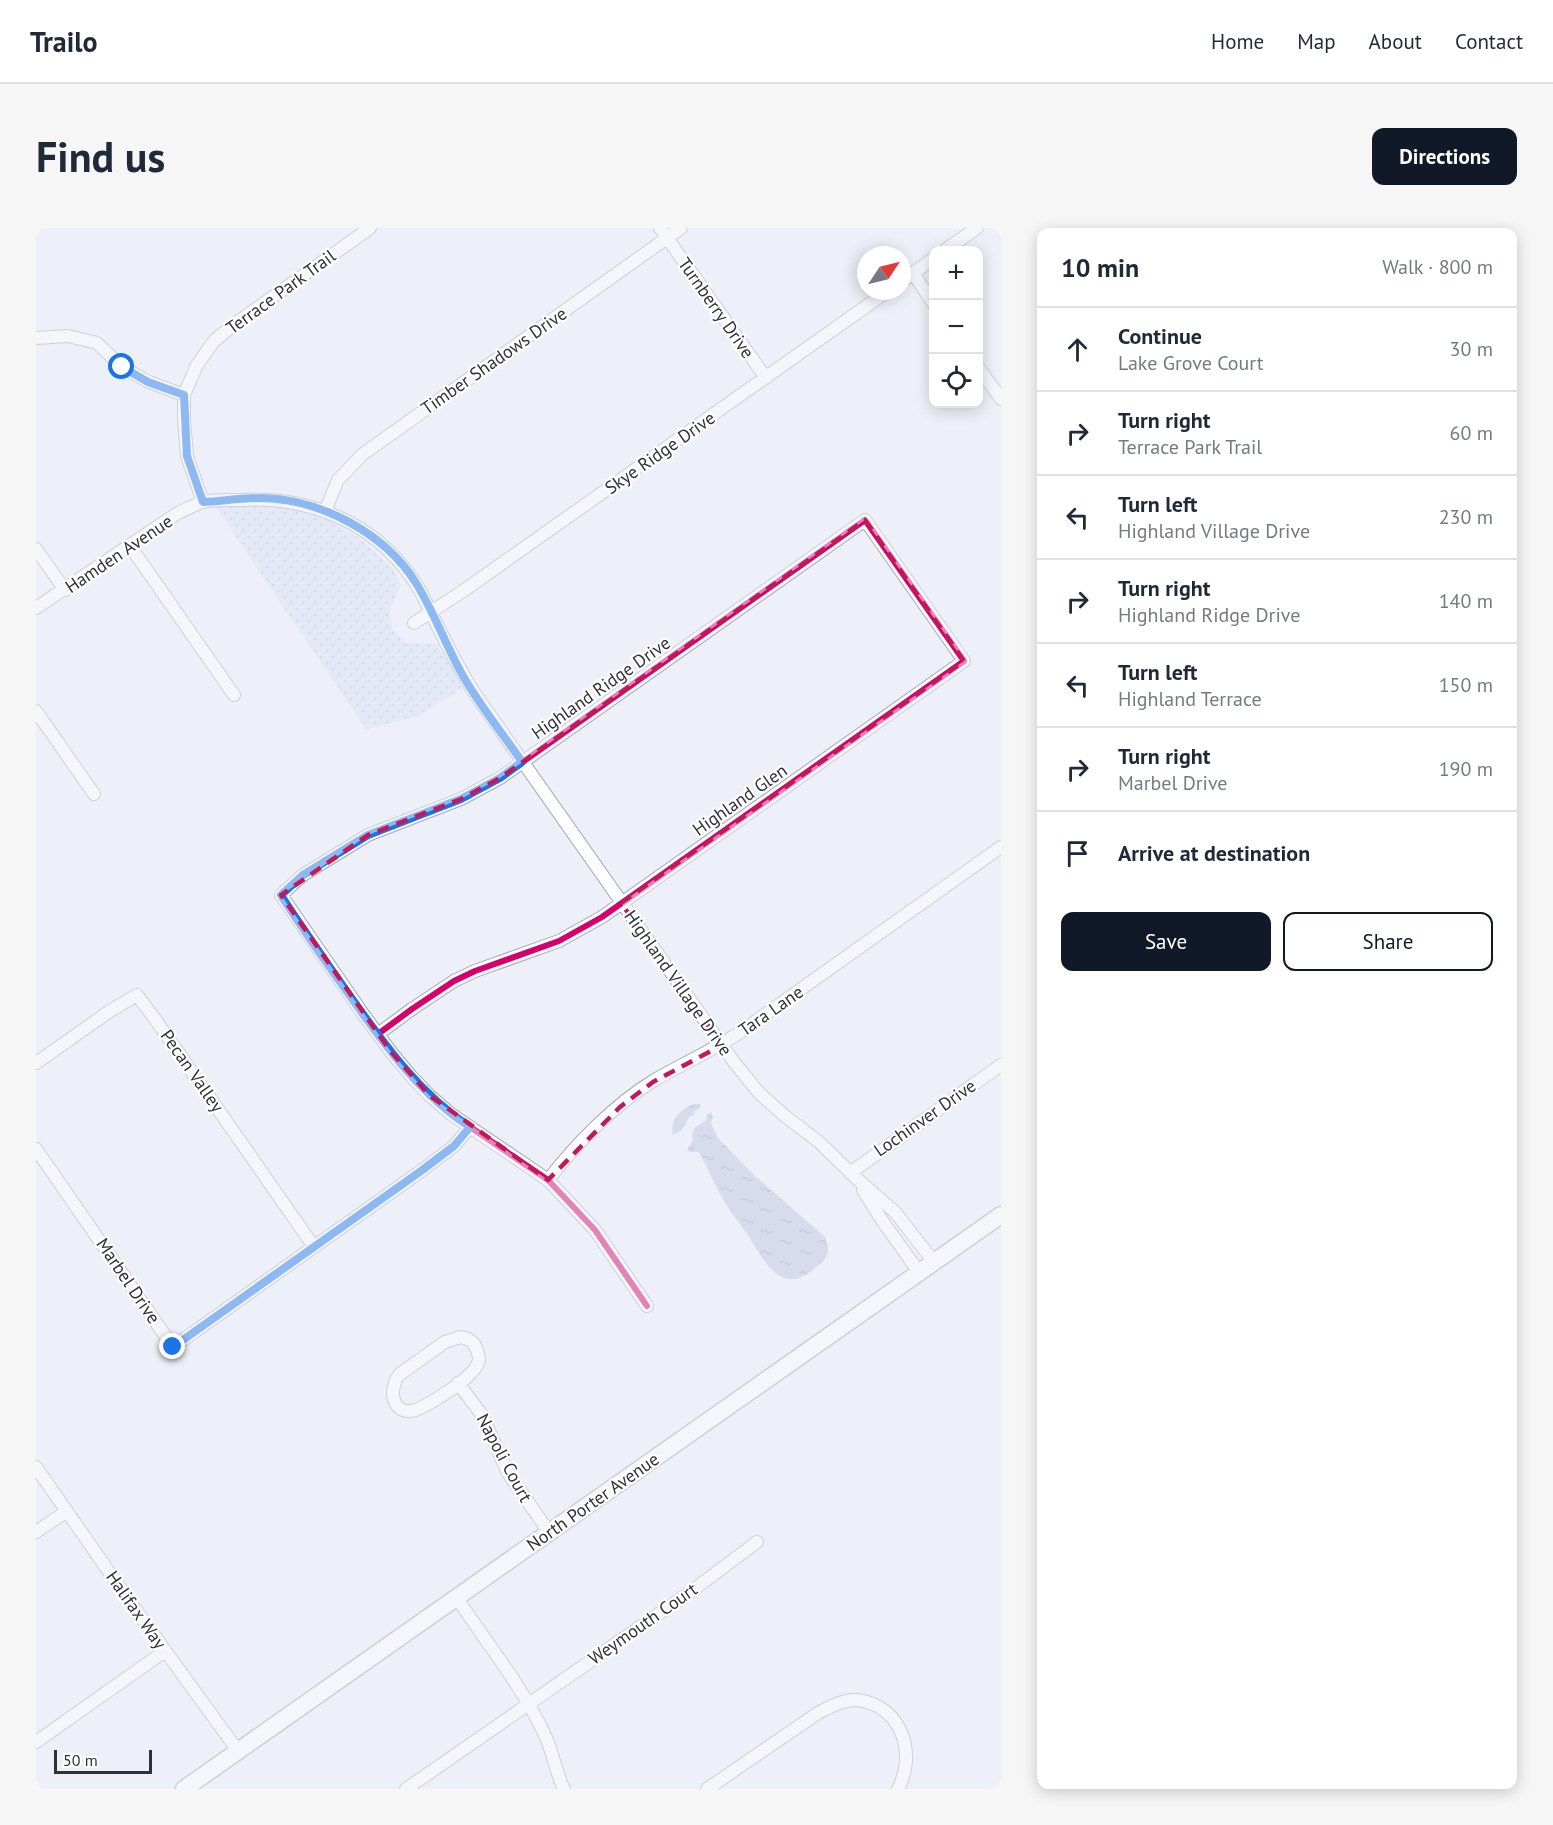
<!DOCTYPE html>
<html lang="en">
<head>
<meta charset="utf-8">
<style>
  body { margin:0; font-family:"PT Sans",sans-serif; background:#f6f6f7; color:#1f2937 }
  .controls { position:absolute; right:18px; top:18px; display:grid; overflow:hidden; border-radius:12px; box-shadow:0 3px 15px #0003 }
  .controls button { width:54px; height:54px; display:grid; place-items:center; padding:0; border:0; border-bottom:2px solid #e0e1e3; background:#fff; color:#1f2937; font:30px sans-serif }
  .compass { position:absolute; left:821px; top:18px; width:54px; height:54px; border-radius:50%; background:#fff; box-shadow:0 3px 15px #0003; rotate:55deg }
  .scale { position:absolute; left:18px; bottom:15px; width:98px; box-sizing:border-box; padding-left:6px; border:3px solid #2f3138; border-top:0; font-size:16px; line-height:21px; white-space:nowrap; color:#2f3138; -webkit-text-stroke:4px #fff; paint-order:stroke }
  .stop { position:absolute; width:18px; height:18px; margin:-14px; border:4px solid #1a73e8; border-radius:50%; background:#fff }
  .stop.end { background:#1a73e8; border-color:#fff; box-shadow:0 2px 6px #0008 }
  .list { margin:0; padding:0; list-style:none }
  h2 { display:flex; justify-content:space-between; align-items:center; height:78px; margin:0; padding:0 24px; font-size:26px }
  h2 small { font-size:20px; font-weight:400; color:#747a83 }
  .list li { display:grid; grid-template-columns:39px 1fr auto; gap:18px; align-items:center; box-sizing:border-box; height:84px; padding:0 24px; border-top:2px solid #e0e1e3 }
  .list b { display:block; font-size:22px; white-space:nowrap }
  .list p { margin:0; font-size:20px; white-space:nowrap; color:#747a83 }
  .list em { font-size:20px; font-style:normal; color:#747a83 }
  .actions { display:flex; gap:12px; padding:18px 24px }
  .actions a { flex:1; padding:14px 0; border:2px solid #111827; border-radius:12px; text-align:center; font-size:21px; color:#111827 }
  .actions .main { background:#111827; color:#fff }
  .icon { flex:none; width:33px; height:33px; fill:none; stroke:currentColor; stroke-width:2; stroke-linecap:round; stroke-linejoin:round }
  .map { position:relative; flex:none; width:965px; height:1561px; overflow:hidden; border-radius:12px }
  header { display:flex; align-items:center; gap:36px; box-sizing:border-box; height:84px; padding:0 30px; background:#fff; border-bottom:2px solid #e0e1e3 }
  header strong { font-size:28px }
  nav { display:flex; gap:33px; margin-inline-start:auto; font-size:21px }
  .intro { display:flex; align-items:center; justify-content:space-between; box-sizing:border-box; height:144px; padding:0 36px }
  h1 { margin:0; font-size:42px }
  .button { padding:15px 27px; border-radius:12px; background:#111827; color:#fff; font-size:21px; font-weight:700 }
  main { display:flex; gap:36px; padding:0 36px }
  aside { flex:1; background:#fff; border-radius:12px; box-shadow:0 3px 15px #0003 }
  .map>svg:first-child { display:block }
  .green { fill:url(#green-dots) }
  .water { fill:url(#water-ripples) }
  .lines { fill:none; stroke-linecap:round; stroke-linejoin:round }
  .minor-casing { stroke:#a6a8af; stroke-width:14 }
  .major-casing { stroke:#a6a8af; stroke-width:19 }
  .minor { stroke:#fcfdfe; stroke-width:12 }
  .major { stroke:#fcfdfe; stroke-width:16 }
  .cycleway-casing { stroke:#fff; stroke-width:10 }
  .cycleway { stroke:#d6006c; stroke-width:6 }
  .route { stroke:#1a73e8; stroke-width:8 }
  .marked { fill:none; stroke:#c2185b; stroke-width:4.5; stroke-dasharray:12 8; stroke-linejoin:round }
  .labels { text-anchor:middle; stroke-width:4.5; stroke-linejoin:round; paint-order:stroke }
  .street-label { font-size:18px; fill:#2f3138; stroke:#fff }
</style>
</head>
<body>
<header>
<strong>Trailo</strong>
<nav><a>Home</a><a>Map</a><a>About</a><a>Contact</a></nav>
</header>
<div class="intro"><h1>Find us</h1><a class="button">Directions</a></div>
<main>
<div class="map">
<svg width="965" height="1561" viewBox="0 0 965 1561">
  <defs>
    <pattern id="green-dots" width="8" height="8" patternUnits="userSpaceOnUse" patternTransform="scale(1.5)"><rect width="8" height="8" fill="#d9dff5"/><path d="M2 2h.1M6 6h.1" fill="none" stroke="#bbc0d3" stroke-width="1.8" stroke-linecap="round"/></pattern>
    <pattern id="water-ripples" width="26" height="14" patternUnits="userSpaceOnUse" patternTransform="scale(1.5)"><rect width="26" height="14" fill="#bcc3df"/><path d="M2 4q2-2 4 0t4 0M15 11q2-2 4 0t4 0" fill="none" stroke="#999fb6"/></pattern>
  </defs>
  <rect width="100%" height="100%" fill="#edf0f8"/>
  <path class="green" d="M 232,277 L 281,286 L 319,307 L 356,339 L 365,357 L 353,384 L 357,402 L 371,415 L 401,416 L 428,459 L 383,488 L 330,501 L 180,279 Z"/>
  <path class="water" d="M 657,876 L 664,876 L 664,880 L 659,883 L 657,888 L 654,888 L 645,903 L 637,907 C 633,892 645,881 657,876 Z
    M 675,884 L 677,889 L 675,895 L 682,910 L 719,948 L 789,1009 C 795,1025 792,1030 779,1040 C 771,1048 757,1055 746,1049 C 731,1041 722,1023 714,1010 C 704,996 693,982 685,968 C 678,954 671,940 664,926 L 662,924 L 654,924 L 651,922 L 657,912 L 656,908 L 658,900 L 669,893 L 672,886 Z"/>
  <g class="lines">
    <g class="minor-casing">
      <path id="minor" d="M 624,0 L 730,150
        M 909,22 L 941,0
        M 877,45 L 897,75
        M 866,53 L 897,31
        M 0,110 L 32,108 L 61,115 L 86,139 L 113,154 L 148,167
        M 942,139 L 965,171
        M 167,274 L 151,228 L 148,191 L 148,167 L 161,137 L 178,113 L 200,95 L 334,0
        M 289,283 L 302,252 L 327,226 L 645,0
        M 94,318 L 198,467
        M 0,321 L 29,362
        M 0,380 L 142,285 C 150,282 159,276 167,274 C 179,271 192,272 204,272 C 274,268 338,294 378,353 C 386,364 391,377 397,389 C 410,415 423,441 439,466 L 698,834 L 723,865 L 749,888 L 783,914 L 820,950 L 859,984 L 898,1034
        M 378,395 L 427,363 L 852,63
        M 0,483 L 58,566
        M 342,806 L 376,781 L 418,753 L 439,743 L 523,713 L 566,689 L 928,433 L 829,292 L 464,550 L 425,571 L 332,607 L 267,647 L 245,667 L 327,786 L 355,824 L 375,848 L 393,867 L 415,886 L 512,952 L 559,1002 L 611,1078
        M 0,835 L 74,783 L 101,767 L 119,791 L 278,1019
        M 0,921 L 137,1119 L 385,943 L 418,918 L 434,899
        M 814,945 L 965,837
        M 512,952 C 540,916 578,877 617,853 C 646,836 678,822 706,803 L 965,619
        M 827,962 L 847,994 L 883,1044
        M 424,1109 C 432,1110 439,1114 441,1123 C 442,1125 443,1130 443,1132 C 440,1149 395,1175 380,1182 C 356,1189 351,1161 364,1146 L 409,1114 Z
        M 422,1155 L 446,1187 L 472,1245 L 513,1304
        M 0,1239 L 94,1374 L 202,1523
        M 0,1304 L 31,1283
        M 421,1370 C 450,1414 485,1457 508,1505 C 517,1523 519,1543 528,1561
        M 0,1514 L 129,1423
        M 370,1561 L 653,1365 L 721,1314
        M 671,1561 L 782,1485 C 793,1479 808,1471 821,1472 C 866,1477 881,1526 862,1561"/>
    </g>
    <g class="major-casing">
      <path id="major" d="M 148,1561 L 965,987"/>
    </g>
    <use href="#minor" class="minor"/>
    <use href="#major" class="major"/>
    <g class="cycleway-casing">
      <path id="cycleway" d="M 342,806 L 376,781 L 418,753 L 439,743 L 523,713 L 566,689 L 928,433 L 829,292 L 464,550 L 425,571 L 332,607 L 267,647 L 245,667 L 327,786 L 355,824 L 375,848 L 393,867 L 415,886 L 512,952 L 559,1002 L 611,1078"/>
    </g>
    <use href="#cycleway" class="cycleway"/>
  </g>
  <g class="lines">
    <path class="route" d="M 86,139 L 112,154 L 148,167 L 151,228 L 167,274 C 186,273 206,270 226,270 C 284,271 349,305 380,355 C 398,384 410,418 427,448 C 444,478 467,506 486,534 L 464,550 L 425,571 L 332,607 L 267,647 L 245,667 C 265,699 287,730 309,761 C 346,813 381,864 434,899 L 418,918 L 385,943 L 137,1119"/>
  </g>
  <path d="M0 0H965V1561H0ZM 829,292 L 928,433 L 585,675 L 686,817 L 617,854 L 584,879 L 512,952 L 393,867 L 355,824 L 245,667 L 332,607 L 425,571 L 464,550 Z" fill="#edf0f8" fill-opacity=".55" fill-rule="evenodd"/>
  <path class="marked" d="M 829,292 L 928,433 L 585,675 L 686,817 L 617,854 L 584,879 L 512,952 L 393,867 L 355,824 L 245,667 L 332,607 L 425,571 L 464,550 Z"/>
  <g class="labels">
    <g class="street-label">
      <text transform="translate(245 64) rotate(-36)" y="6">Terrace Park Trail</text>
      <text transform="translate(680 80) rotate(55)" y="6">Turnberry Drive</text>
      <text transform="translate(458 133) rotate(-35)" y="6">Timber Shadows Drive</text>
      <text transform="translate(624 225) rotate(-35)" y="6">Skye Ridge Drive</text>
      <text transform="translate(83 326) rotate(-34)" y="6">Hamden Avenue</text>
      <text transform="translate(565 460) rotate(-35)" y="6">Highland Ridge Drive</text>
      <text transform="translate(704 572) rotate(-35)" y="6">Highland Glen</text>
      <text transform="translate(642 755) rotate(55)" y="6">Highland Village Drive</text>
      <text transform="translate(735 783) rotate(-35)" y="6">Tara Lane</text>
      <text transform="translate(156 843) rotate(55)" y="6">Pecan Valley</text>
      <text transform="translate(889 890) rotate(-35)" y="6">Lochinver Drive</text>
      <text transform="translate(92 1053) rotate(56)" y="6">Marbel Drive</text>
      <text transform="translate(468 1230) rotate(62)" y="6">Napoli Court</text>
      <text transform="translate(557 1274) rotate(-35)" y="6">North Porter Avenue</text>
      <text transform="translate(100 1382) rotate(55)" y="6">Halifax Way</text>
      <text transform="translate(607 1396) rotate(-35)" y="6">Weymouth Court</text>
    </g>
  </g>
</svg>
<div class="controls">
<button>+</button>
<button>−</button>
<button><svg class="icon" aria-label="locate" viewBox="0 0 24 24"><circle cx="12" cy="12" r="6"/><path d="M12 2v4M12 18v4M2 12h4M18 12h4"/></svg></button>
</div>
<svg class="compass" viewBox="-18 -18 36 36"><path d="M0-13l5 13h-10z" fill="#e53935"/><path d="M0 13l5-13h-10z" fill="#747a83"/></svg>
<div class="scale">50 m</div>
<div class="stop" style="left:86px;top:139px"></div>
<div class="stop end" style="left:137px;top:1119px"></div>
</div>
<aside>
<h2>10 min<small>Walk · 800 m</small></h2>
<ul class="list">
<li><svg class="icon" aria-label="ahead" viewBox="0 0 24 24"><path d="M12 20V5M6 11l6-6 6 6"/></svg><div><b>Continue</b><p>Lake Grove Court</p></div><em>30 m</em></li>
<li><svg class="icon" aria-label="right" viewBox="0 0 24 24"><path d="M7 20v-9h11M14 6l5 5-5 5"/></svg><div><b>Turn right</b><p>Terrace Park Trail</p></div><em>60 m</em></li>
<li><svg class="icon" aria-label="left" viewBox="0 0 24 24"><path d="M17 20v-9H6M10 6l-5 5 5 5"/></svg><div><b>Turn left</b><p>Highland Village Drive</p></div><em>230 m</em></li>
<li><svg class="icon" aria-label="right" viewBox="0 0 24 24"><path d="M7 20v-9h11M14 6l5 5-5 5"/></svg><div><b>Turn right</b><p>Highland Ridge Drive</p></div><em>140 m</em></li>
<li><svg class="icon" aria-label="left" viewBox="0 0 24 24"><path d="M17 20v-9H6M10 6l-5 5 5 5"/></svg><div><b>Turn left</b><p>Highland Terrace</p></div><em>150 m</em></li>
<li><svg class="icon" aria-label="right" viewBox="0 0 24 24"><path d="M7 20v-9h11M14 6l5 5-5 5"/></svg><div><b>Turn right</b><p>Marbel Drive</p></div><em>190 m</em></li>
<li><svg class="icon" aria-label="arrive" viewBox="0 0 24 24"><path d="M6 21V4h12l-3 4 3 4H6"/></svg><div><b>Arrive at destination</b></div></li>
</ul>
<div class="actions"><a class="main">Save</a><a>Share</a></div>
</aside>
</main>
</body>
</html>
